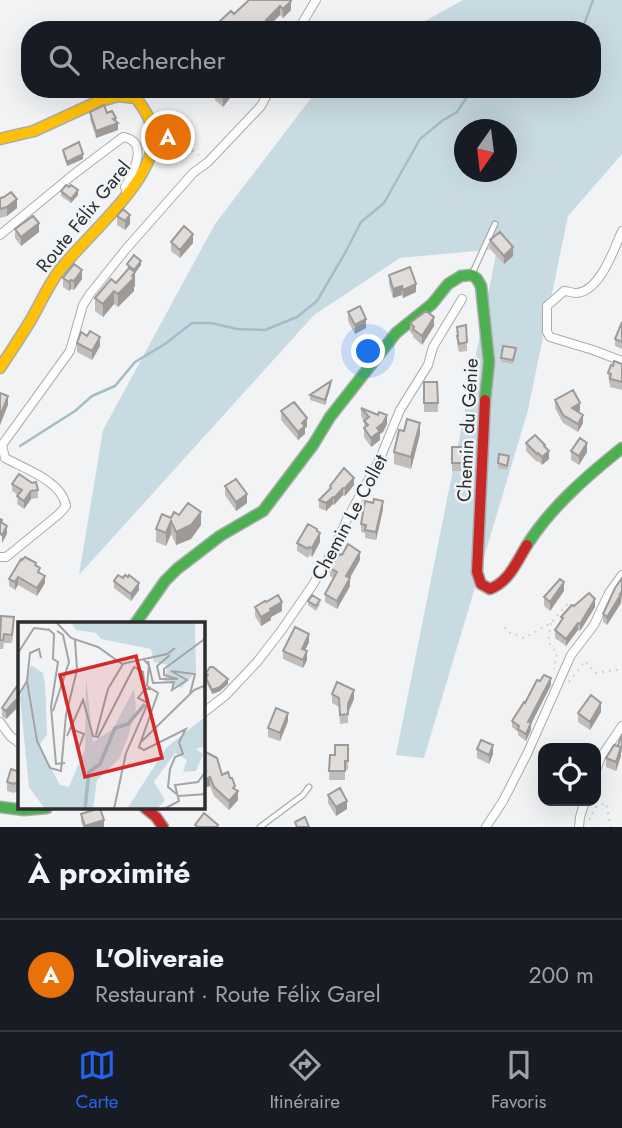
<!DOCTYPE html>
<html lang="fr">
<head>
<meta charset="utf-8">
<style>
  body { margin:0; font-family:Jost,sans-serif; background:#20242c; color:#f1f3f6 }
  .controls { position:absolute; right:21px; bottom:21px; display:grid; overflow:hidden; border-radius:14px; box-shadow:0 7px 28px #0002 }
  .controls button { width:63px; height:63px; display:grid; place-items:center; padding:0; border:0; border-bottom:2px solid #363941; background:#171b24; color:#f1f3f6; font:35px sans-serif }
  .compass { position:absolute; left:454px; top:119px; width:63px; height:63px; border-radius:50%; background:#171b24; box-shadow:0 7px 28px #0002; rotate:194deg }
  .you { position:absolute; left:369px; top:352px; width:24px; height:24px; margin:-18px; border:5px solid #fff; border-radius:50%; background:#1a73e8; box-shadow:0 0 0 10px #1a73e833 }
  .badge { display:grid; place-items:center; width:46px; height:46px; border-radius:50%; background:#2563eb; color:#fff; font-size:23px; font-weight:700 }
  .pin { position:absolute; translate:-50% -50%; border:4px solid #fff; box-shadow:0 2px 7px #0006 }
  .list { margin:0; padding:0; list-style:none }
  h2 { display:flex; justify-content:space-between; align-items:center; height:91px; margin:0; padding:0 28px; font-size:30px }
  h2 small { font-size:23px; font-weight:400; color:#9ea1a6 }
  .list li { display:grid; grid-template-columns:46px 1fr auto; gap:21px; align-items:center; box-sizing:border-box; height:112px; padding:0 28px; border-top:2px solid #363941 }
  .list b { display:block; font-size:26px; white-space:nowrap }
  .list p { margin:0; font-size:23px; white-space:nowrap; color:#9ea1a6 }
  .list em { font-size:23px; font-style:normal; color:#9ea1a6 }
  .icon { flex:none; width:38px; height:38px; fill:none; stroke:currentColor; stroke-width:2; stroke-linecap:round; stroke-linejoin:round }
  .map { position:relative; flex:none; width:622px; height:827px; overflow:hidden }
  .search { position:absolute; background:#171b24; box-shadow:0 7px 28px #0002; left:21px; right:21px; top:21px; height:77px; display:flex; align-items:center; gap:18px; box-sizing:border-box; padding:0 24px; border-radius:28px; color:#9ea1a6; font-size:26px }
  .sheet { height:203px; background:#171b24 }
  nav { display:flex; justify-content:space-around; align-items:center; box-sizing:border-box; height:98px; border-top:2px solid #363941; background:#171b24; font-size:19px; color:#9ea1a6 }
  nav a { display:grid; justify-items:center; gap:4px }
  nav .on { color:#2563eb }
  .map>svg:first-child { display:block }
  .green { fill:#c9dbe2; fill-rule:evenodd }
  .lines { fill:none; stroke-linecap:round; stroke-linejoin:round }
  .stream { stroke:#a3bcc6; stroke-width:2.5 }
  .lane-casing { stroke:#aaacac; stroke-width:7 }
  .street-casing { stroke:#aaacac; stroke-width:10 }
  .fast-casing { stroke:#aaacac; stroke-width:13 }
  .slow-casing { stroke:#aaacac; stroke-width:13 }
  .jam-casing { stroke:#aaacac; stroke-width:13 }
  .path { stroke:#d1d1d1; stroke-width:2; stroke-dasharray:2 5; stroke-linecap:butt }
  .lane { stroke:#fdfdfe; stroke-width:4.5 }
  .street { stroke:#fdfdfe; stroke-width:8 }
  .fast { stroke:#4caf50; stroke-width:10 }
  .slow { stroke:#ffc107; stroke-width:10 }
  .jam { stroke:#c62828; stroke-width:10 }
  .wall { fill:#c1bdbb }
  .shaded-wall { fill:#9d9a98 }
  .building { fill:#e0dcd9; stroke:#9d9a98; stroke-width:2 }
  .labels { text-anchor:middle; stroke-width:5; stroke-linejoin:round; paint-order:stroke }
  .street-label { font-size:19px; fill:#2c2d2e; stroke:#f0f4f6 }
  .inset-river { fill:none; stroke:#a3bcc6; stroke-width:3.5 }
  .inset-road { fill:none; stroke:#a2a4a5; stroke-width:2 }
  .view { fill:#d62828; fill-opacity:0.15; stroke:#d62828; stroke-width:3.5 }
  .inset-edge { fill:none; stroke:#2c2d2e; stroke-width:3.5 }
</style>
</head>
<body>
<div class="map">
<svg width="622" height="827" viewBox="0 0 622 827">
  <rect width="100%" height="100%" fill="#f1f3f5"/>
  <path class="green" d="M 463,0 L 622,0 L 622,154 L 568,216 L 528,410 L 424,758 L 396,755 L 497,249 L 400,258 L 314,315 L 79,575 L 103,430 L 215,224 L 318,89 L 592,89 L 592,30 L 409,30 ZM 464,130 L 506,130 L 506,172 L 464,172 Z"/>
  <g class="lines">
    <path class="stream" d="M 582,30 L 593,0
      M 20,446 L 75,411 L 92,396 L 115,386 L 135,362 L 165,344 L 192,323 L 211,323 L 237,329 L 265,330 L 297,317 L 317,301 L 345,253 L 361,222 L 384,203 L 420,139 L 442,121 L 457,112 L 472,89"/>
    <g class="lane-casing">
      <path id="lane" d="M 472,274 L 495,224
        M 260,827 L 303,795 L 309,787"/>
    </g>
    <g class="street-casing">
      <path id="street" d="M 298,30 L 316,0
        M 622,231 C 614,249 600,292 576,293 C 572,293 568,291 564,291 L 547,306 L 547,332 L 550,337 L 593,350 L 622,361
        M 0,235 L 74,174 L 123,137 C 150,141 133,173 125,187 L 127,194
        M 0,557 L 6,557 L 10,554 L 59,514 L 66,506 C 62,481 25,469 5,458 L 2,445 L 70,351 L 83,305 L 90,294 L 126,249 L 193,173 L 208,162 L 261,106 L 270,89
        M 203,713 L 226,695 L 257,662 L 281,631 L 312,586 L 334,549 L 347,519 L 379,461 L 400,410 L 428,365 L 433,347 L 462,299
        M 0,722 L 10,736 L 19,743
        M 596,770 L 601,757 L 622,726
        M 486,827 L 503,801 L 527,754 L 571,655 L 594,625 L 609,593 L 622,575
        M 579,827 L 580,817 L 585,801"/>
    </g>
    <g class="fast-casing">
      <path id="fast" d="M 527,545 C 551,507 587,476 622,448
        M 135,624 L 165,581 L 177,569 L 220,536 L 263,511 L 313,445 L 330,417 L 396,333 L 432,304 L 448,284 L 461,276 L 472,275 L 477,279 L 481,286 L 489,362 L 485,400
        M 0,807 L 24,810 L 47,808"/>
    </g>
    <g class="slow-casing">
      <path id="slow" d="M 0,139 L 34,131 L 97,102 L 118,96 L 136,98 C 146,111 154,124 153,142 C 150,185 85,237 59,271 C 48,286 41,302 32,318 C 22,335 11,351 0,368"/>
    </g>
    <g class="jam-casing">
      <path id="jam" d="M 485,400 L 477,572 L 481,584 L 490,589 C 509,582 517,561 527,545
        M 145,808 L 156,817 L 163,827"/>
    </g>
    <path class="path" d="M 161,156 L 185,145 L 201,157
      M 506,167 L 528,159 L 550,167 L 556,176 L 555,239 L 543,273 L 545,294
      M 409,209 L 430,220 L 484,175 L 493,172
      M 499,218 C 511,197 531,183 549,168
      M 551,623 L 548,642 L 557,653 L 554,669
      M 505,627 L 508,632 L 524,638 L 551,623 L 569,602 L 571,606
      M 569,682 L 585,661 L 595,673 L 616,670 L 622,671
      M 589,820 L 596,807 L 606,803 L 611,827"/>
    <use href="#lane" class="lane"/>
    <use href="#street" class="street"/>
    <use href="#fast" class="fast"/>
    <use href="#slow" class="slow"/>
    <use href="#jam" class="jam"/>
  </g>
  <path class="wall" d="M 292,0 L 291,1 L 291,10 L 283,18 L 280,15 L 269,26 L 269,30 L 220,30 L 220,21 L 234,14 Z
    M 216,89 L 237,89 L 223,107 L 215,100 L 215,91 Z
    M 90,112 L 107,113 L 116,122 L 118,130 L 96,138 L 90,119 Z
    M 63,150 L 83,159 L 67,166 L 63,154 Z
    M 61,191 L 78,195 L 71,203 L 61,196 Z
    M 0,198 L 17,208 L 7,216 L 0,218 Z
    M 117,216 L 130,224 L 125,230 L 117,225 Z
    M 15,229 L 39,232 L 21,246 L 15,238 Z
    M 490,240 L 513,256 L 504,264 L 490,249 Z
    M 171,242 L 193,243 L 180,258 L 171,251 Z
    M 127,264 L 141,265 L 135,273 L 135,286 L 134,287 L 134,291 L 118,307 L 114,304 L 103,317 L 95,311 L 95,298 L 116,283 L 128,269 Z
    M 389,275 L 416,292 L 403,298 L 402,295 L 393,298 L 389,284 Z
    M 63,278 L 82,279 L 74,290 L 71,289 L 69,291 L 63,287 Z
    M 348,312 L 366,328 L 355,334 L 348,321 Z
    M 622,322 L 622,349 L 615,346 L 615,339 Z
    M 410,323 L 434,326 L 422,345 L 413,337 L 413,335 L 410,332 Z
    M 457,327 L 467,342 L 467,351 L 459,352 L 457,344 Z
    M 87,336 L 100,346 L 92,360 L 77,352 L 77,343 Z
    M 516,353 L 513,364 L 501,362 L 501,358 Z
    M 622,364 L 622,390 L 610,387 L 608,373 L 613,366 Z
    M 424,382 L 438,403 L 438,412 L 424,412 Z
    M 331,385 L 325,405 L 310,400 L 310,395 Z
    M 555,400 L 580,411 L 578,412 L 583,423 L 578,432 L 563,423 L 555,408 Z
    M 361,408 L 387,424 L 383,432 L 380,434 L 380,440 L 371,447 L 364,437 L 364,421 L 361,416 Z
    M 281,411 L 307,427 L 305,428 L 305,434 L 298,440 L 281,420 Z
    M 420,434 L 411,469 L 394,464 L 394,452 Z
    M 526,443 L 545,447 L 549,459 L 542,465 L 538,461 L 537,462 L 526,451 Z
    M 452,447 L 465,447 L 464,471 L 452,471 Z
    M 571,451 L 587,452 L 579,465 L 571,460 Z
    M 499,454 L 509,461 L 507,470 L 498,468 Z
    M 12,484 L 38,490 L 38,498 L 31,499 L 24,509 L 17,504 L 18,495 L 12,491 Z
    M 354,485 L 345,496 L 343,495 L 334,505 L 333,504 L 326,511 L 319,508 L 319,500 L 330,489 L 330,486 Z
    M 225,486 L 247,503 L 236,511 L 225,495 Z
    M 383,509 L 376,540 L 365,538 L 365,533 L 361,532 L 361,524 Z
    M 171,518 L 201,525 L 191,539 L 176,545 L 171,534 L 166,546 L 156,542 L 156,529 Z
    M 317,532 L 320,542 L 312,557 L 309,555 L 308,558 L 297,551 L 297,543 Z
    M 360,560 L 350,578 L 350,586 L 337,609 L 325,602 L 325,594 L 334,578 L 330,576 L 330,568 Z
    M 36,566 L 45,583 L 37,596 L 18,585 L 15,590 L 9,586 L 9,579 Z
    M 123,578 L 139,590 L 131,601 L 114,588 L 114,581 Z
    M 622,578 L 621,603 L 607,625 L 603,622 L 603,614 Z
    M 564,591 L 550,611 L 544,606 L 544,597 Z
    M 308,601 L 320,604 L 316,611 L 308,605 Z
    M 266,602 L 282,611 L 271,617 L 271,620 L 261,626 L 255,616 L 255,607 Z
    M 574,606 L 595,607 L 580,631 L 578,630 L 566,646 L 555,638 L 555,630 L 561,621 L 561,617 Z
    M 0,623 L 14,626 L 12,643 L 4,643 L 3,649 L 0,649 Z
    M 309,642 L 305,650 L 307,660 L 303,668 L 283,659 L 283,651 Z
    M 206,673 L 228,684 L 220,691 L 212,694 L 206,682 Z
    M 551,685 L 531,724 L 531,730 L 526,741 L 518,735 L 518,732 L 512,727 L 512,721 L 525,703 Z
    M 19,688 L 19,711 L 16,709 L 6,719 L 2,716 L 2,708 Z
    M 332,694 L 354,699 L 348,712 L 348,723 L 340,724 L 339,707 L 332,703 Z
    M 601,712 L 590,730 L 578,722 L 578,713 Z
    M 288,721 L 280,741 L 268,737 L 268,728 Z
    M 622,734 L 622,753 L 621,753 L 616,771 L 606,767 L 606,758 L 618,746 Z
    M 348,745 L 348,770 L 345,770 L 345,780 L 329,780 L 330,755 L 335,755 Z
    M 477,749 L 493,754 L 489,764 L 477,758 Z
    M 203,751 L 235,789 L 238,800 L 229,810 L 214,796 L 210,786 L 204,788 L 203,785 Z
    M 19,772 L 19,793 L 15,792 L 14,793 L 7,791 L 7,782 Z
    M 328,795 L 347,809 L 336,816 L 328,803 Z
    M 81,814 L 104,827 L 83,827 L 81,822 Z"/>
  <path class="shaded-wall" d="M 285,0 L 292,0 L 291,1 L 291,10 L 283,18 L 283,9 Z
    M 280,6 L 280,15 L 269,26 L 269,30 L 263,30 L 266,20 Z
    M 234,24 L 234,30 L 228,30 L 228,29 Z
    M 230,89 L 237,89 L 223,107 L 223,98 Z
    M 116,118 L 116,124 L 118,123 L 118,130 L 96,138 L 96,131 Z
    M 83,154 L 83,159 L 67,166 L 67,162 Z
    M 78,190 L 78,195 L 71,203 L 71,199 Z
    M 17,199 L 17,208 L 7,216 L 7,207 Z
    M 130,215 L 130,224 L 125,230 L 125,221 Z
    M 39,223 L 39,232 L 21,246 L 21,237 Z
    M 193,234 L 193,243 L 180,258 L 180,250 Z
    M 513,247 L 513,256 L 504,264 L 504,256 Z
    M 141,261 L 141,265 L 135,273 L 135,286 L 134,287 L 134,291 L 118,307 L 118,294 L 134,274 L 134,270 Z
    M 82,270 L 82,279 L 74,290 L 74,281 Z
    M 71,280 L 71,289 L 69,291 L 69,282 Z
    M 416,284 L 416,292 L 403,298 L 403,290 Z
    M 402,286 L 402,295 L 393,298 L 393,289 Z
    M 114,291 L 114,304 L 103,317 L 103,304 Z
    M 434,317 L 434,326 L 422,345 L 422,336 Z
    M 366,319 L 366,328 L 355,334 L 355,325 Z
    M 100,337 L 100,346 L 92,360 L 92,351 Z
    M 331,381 L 331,385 L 325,405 L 325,400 Z
    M 8,396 L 8,405 L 0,425 L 0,416 Z
    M 580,403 L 580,411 L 572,416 L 572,408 Z
    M 387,415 L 387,424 L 383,432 L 380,434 L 380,440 L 371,447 L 371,438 L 377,428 Z
    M 583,415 L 583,423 L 578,432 L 578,424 Z
    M 307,418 L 307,427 L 305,428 L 305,434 L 298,440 L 298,432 L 302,423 Z
    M 420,423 L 420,434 L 411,469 L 411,457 Z
    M 587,443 L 587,452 L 579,465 L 579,456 Z
    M 549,451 L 549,459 L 542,465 L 542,457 Z
    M 354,478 L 354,485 L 345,496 L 345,488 Z
    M 343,488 L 343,495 L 334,505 L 334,498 Z
    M 31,491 L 31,499 L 24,509 L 24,501 Z
    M 247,494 L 247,503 L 236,511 L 236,502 Z
    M 333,497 L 333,504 L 326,511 L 326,503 Z
    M 383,501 L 383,509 L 376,540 L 376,532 Z
    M 201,512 L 201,525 L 191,539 L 176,545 L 176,532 Z
    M 171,521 L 171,534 L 166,546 L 166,533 Z
    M 7,526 L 7,534 L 2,543 L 2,535 Z
    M 320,533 L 320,542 L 312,557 L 312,548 Z
    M 360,552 L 360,560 L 346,584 L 346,576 Z
    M 45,576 L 45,583 L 37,596 L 37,588 Z
    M 18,577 L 18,585 L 15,590 L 15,582 Z
    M 350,578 L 350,586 L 337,609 L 337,601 Z
    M 564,582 L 564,591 L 550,611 L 550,602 Z
    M 139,583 L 139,590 L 131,601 L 131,594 Z
    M 622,591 L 621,603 L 607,625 L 607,617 Z
    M 595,599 L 595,607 L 580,631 L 580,624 Z
    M 282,602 L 282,611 L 271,617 L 271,620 L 261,626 L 261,617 L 270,609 Z
    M 578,623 L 578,630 L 566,646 L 566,639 Z
    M 309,634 L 309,642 L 302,657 L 302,649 Z
    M 307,651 L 307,660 L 303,668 L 303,660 Z
    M 551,678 L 551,685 L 531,724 L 531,730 L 526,741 L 526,734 L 528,722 Z
    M 228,679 L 228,684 L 220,691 L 212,694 L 212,690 Z
    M 354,690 L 354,699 L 348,713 L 348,704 Z
    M 16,700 L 16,709 L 6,719 L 6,711 Z
    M 601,703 L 601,712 L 590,730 L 590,722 Z
    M 288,713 L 288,721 L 280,741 L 280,733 Z
    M 493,745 L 493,754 L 489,764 L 489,755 Z
    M 621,747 L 621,756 L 616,771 L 616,762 Z
    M 210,777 L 210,786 L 204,788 L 204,780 Z
    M 235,786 L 235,795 L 238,791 L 238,800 L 229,810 L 229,801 Z
    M 347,801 L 347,809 L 336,816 L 336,807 Z
    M 104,820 L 104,827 L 85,827 L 85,826 Z"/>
  <path class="building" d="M 249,0 L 290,0 L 291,1 L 283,9 L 280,6 L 266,20 L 269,23 L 263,30 L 240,30 L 234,24 L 228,29 L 220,21 L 231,11 L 234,14 Z
    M 216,89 L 230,89 L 223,98 L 215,91 Z
    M 104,105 L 107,113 L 112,111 L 116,118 L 113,119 L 118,123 L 96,131 L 90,112 Z
    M 79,142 L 83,154 L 67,162 L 63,150 Z
    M 66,185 L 69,187 L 71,185 L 78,190 L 71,199 L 61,191 Z
    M 11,192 L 17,199 L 7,207 L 0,209 L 0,198 L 4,197 Z
    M 123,209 L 130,215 L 125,221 L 117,216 Z
    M 33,216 L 39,223 L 21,237 L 15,229 Z
    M 184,226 L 193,234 L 180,250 L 171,242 Z
    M 500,232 L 513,247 L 504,256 L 490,240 Z
    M 134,255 L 141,261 L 134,270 L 127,264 Z
    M 74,264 L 82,270 L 74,281 L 71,280 L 69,282 L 63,278 Z
    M 410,267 L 416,284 L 403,290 L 402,286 L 393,289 L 389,275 Z
    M 129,268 L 135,272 L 132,276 L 134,278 L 118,294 L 114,291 L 103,304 L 95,298 L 111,279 L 116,283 Z
    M 360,306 L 366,319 L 355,325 L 348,312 Z
    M 426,311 L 434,317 L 422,336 L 413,329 L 414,327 L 410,323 Z
    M 622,322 L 622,342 L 615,339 Z
    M 466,325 L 467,342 L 459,344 L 457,336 L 458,336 L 457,327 Z
    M 90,331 L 100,337 L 92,351 L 77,343 L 81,332 L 87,336 Z
    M 503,346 L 516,348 L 513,360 L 501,358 Z
    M 614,361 L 622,364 L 622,382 L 610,379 L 611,374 L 608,373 L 611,365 L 613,366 Z
    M 331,381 L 325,400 L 310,395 Z
    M 424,382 L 437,382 L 438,403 L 424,403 Z
    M 573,390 L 580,403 L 572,408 L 583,415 L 578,424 L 563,415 L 555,400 Z
    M 0,393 L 8,396 L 0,416 Z
    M 294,402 L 307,418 L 302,423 L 305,426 L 298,432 L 281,411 Z
    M 361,408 L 378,415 L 379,412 L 387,415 L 383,423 L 377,428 L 380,431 L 371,438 L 364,428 L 368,425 L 364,421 L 369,417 Z
    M 407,419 L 420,423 L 411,457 L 394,452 L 399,430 L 404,431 Z
    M 535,435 L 545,445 L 544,446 L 549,451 L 542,457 L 538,453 L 537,454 L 526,443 Z
    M 580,438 L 587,443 L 579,456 L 571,451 Z
    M 452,447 L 465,447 L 464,463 L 452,463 Z
    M 499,454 L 509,456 L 507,466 L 498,463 Z
    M 344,468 L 354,478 L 345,488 L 343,488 L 334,498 L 333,497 L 326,503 L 319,500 L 331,488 L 330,486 Z
    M 19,474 L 32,483 L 36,482 L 38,490 L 31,491 L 24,501 L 17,496 L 22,490 L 12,484 Z
    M 236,479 L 247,494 L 236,502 L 225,486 Z
    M 374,499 L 383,501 L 376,532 L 365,530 L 366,525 L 361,524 L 365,501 L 373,503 Z
    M 188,503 L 201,512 L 191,525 L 176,532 L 171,521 L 166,533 L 156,529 L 162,514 L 171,518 L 174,512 L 179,515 Z
    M 0,519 L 2,520 L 1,522 L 7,526 L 2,535 L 0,534 Z
    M 308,524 L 317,529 L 317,531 L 320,533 L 312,548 L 309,547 L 308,549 L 297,543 Z
    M 348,544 L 360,552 L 346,576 L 350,578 L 337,601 L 325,594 L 337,572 L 330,568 L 340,554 L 342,555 Z
    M 25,557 L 36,563 L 35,565 L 40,568 L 38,572 L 45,576 L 37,588 L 18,577 L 15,582 L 9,579 L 21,559 L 22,560 Z
    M 118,575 L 123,578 L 125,575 L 128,577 L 129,575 L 139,583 L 131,594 L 114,581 Z
    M 622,578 L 622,591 L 620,594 L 621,594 L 607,617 L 603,614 L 615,588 Z
    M 560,579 L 564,582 L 550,602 L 544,597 Z
    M 589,593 L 595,599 L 580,624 L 578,623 L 566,639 L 555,630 L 563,618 L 561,617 L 570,607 L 572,605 L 574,606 Z
    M 278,595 L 282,602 L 270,609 L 271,611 L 261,617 L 255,607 L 265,601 L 266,602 Z
    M 312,595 L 320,600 L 316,606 L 308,601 Z
    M 1,616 L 14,617 L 12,635 L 4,634 L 3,640 L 0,640 Z
    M 295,627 L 309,634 L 302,649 L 307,651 L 303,660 L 283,651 Z
    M 210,667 L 213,667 L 228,679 L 220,687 L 212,690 L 206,678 L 208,675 L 206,673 Z
    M 544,675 L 551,678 L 528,722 L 531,723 L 526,734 L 518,729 L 519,726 L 512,721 L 524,702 L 525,703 L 537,680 L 540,681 Z
    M 337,682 L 354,690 L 348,704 L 348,714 L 340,715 L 339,698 L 332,694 Z
    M 17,686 L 19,688 L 19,703 L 16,700 L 6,711 L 2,708 Z
    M 591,695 L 601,703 L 590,722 L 578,713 Z
    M 276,708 L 288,713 L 280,733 L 268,728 Z
    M 622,734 L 622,748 L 618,746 Z
    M 481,740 L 493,745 L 489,755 L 477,749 Z
    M 335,745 L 348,745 L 348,761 L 345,761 L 345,771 L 329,771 L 330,755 L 335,755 Z
    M 614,745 L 621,747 L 616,762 L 606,758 Z
    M 203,751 L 204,751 L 217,758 L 222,775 L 228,772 L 230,778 L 232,778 L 235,786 L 233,788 L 238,791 L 229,801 L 214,787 L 210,777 L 204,780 L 203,772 L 206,771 L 203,768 Z
    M 11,769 L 19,772 L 19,784 L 15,783 L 14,784 L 7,782 Z
    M 340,788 L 347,801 L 336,807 L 328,795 Z
    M 100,808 L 104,820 L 85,826 L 81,814 Z
    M 204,813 L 218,825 L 217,827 L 198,827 L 195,825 Z
    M 305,817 L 309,827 L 297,827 L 295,822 Z"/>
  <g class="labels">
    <g class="street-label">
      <text transform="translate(83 216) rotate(-51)" y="7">Route Félix Garel</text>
      <text transform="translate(467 430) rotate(-87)" y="7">Chemin du Génie</text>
      <text transform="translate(349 517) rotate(-62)" y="7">Chemin Le Collet</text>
    </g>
  </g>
  <g transform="translate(18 622)">
    <rect width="187" height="187" fill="#f1f3f5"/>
    <path d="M 53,0 L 177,0 L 178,50 L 163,66 L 146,59 L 150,43 L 136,40 L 133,27 L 83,17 L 78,11 L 58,8 ZM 13,43 L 25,51 L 27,61 L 29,112 L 21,124 L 42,163 L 51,165 L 67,127 L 68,55 L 75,120 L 95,107 L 116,67 L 118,86 L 110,115 L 101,137 L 79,158 L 75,187 L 27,187 L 11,165 L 2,76 ZM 187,95 L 187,124 L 178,127 L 185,132 L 178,149 L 165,150 L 169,138 L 157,131 L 136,160 L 147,178 L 139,187 L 109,187 L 148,126 Z" fill="#c9dbe2"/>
    <path class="inset-river" d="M 67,187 L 71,150 L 82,142 L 97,106 L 110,102 L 127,82"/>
    <path class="inset-road" d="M 38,0 L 53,16 L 80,25 L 104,42 L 149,32 L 157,26M 30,7 L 36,12 L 35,37 L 40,40 L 33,85 L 38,142 L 47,141M 0,31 L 16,6 L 32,8M 152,33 L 139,44 L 142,57 L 160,57 L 146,53 L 146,47 L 188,16M 126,38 L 131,43 L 129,64 L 140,71 L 121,125 L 126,128 L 168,107 L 161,120 L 165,132 L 157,135 L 152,147 L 150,165 L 161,174 L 188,172M 130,39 L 135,61 L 156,60 L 154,68 L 169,58 L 153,49 L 177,52 L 172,72M 9,59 L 12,31 L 21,27 L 23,36M 0,74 L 9,59 L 19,119 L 32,146 L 43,149 L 48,93 L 59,48 L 57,18M 35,89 L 51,40 L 45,13 L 39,9M 51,106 L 66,112 L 60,128M 78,113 L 90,67 L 105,42M 49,114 L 65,78 L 75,114 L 80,115 L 116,45 L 125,50 L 127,67 L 133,67M 122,121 L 176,68 L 188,63M 96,187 L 108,131 L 130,81 L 120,76 L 127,67M 146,187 L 161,179 L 157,163 L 180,160 L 188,149"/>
    <path class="view" d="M 118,34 L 144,136 L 67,155 L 42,53 Z"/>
    <rect width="187" height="187" class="inset-edge"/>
  </g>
</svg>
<div class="controls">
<button><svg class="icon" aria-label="locate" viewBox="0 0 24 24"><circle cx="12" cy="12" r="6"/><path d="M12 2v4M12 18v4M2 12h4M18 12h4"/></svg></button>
</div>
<svg class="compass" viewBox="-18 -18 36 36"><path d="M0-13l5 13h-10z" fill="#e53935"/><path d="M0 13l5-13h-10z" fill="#9ea1a6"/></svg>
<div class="you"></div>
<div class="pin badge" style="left:168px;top:137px;background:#e8710a">A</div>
<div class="search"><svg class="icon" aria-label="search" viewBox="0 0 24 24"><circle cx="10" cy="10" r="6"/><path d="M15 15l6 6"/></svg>Rechercher</div>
</div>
<section class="sheet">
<h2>À proximité<small></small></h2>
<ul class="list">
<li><span class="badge" style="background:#e8710a">A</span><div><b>L'Oliveraie</b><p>Restaurant · Route Félix Garel</p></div><em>200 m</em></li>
</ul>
</section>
<nav>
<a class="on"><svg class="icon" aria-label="map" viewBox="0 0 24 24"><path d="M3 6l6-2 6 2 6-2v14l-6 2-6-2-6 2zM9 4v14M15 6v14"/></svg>Carte</a>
<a><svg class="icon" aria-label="directions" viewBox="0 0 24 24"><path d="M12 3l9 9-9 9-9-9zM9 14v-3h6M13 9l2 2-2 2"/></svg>Itinéraire</a>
<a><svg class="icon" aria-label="saved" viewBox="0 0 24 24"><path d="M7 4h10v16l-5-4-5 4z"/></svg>Favoris</a>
</nav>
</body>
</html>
